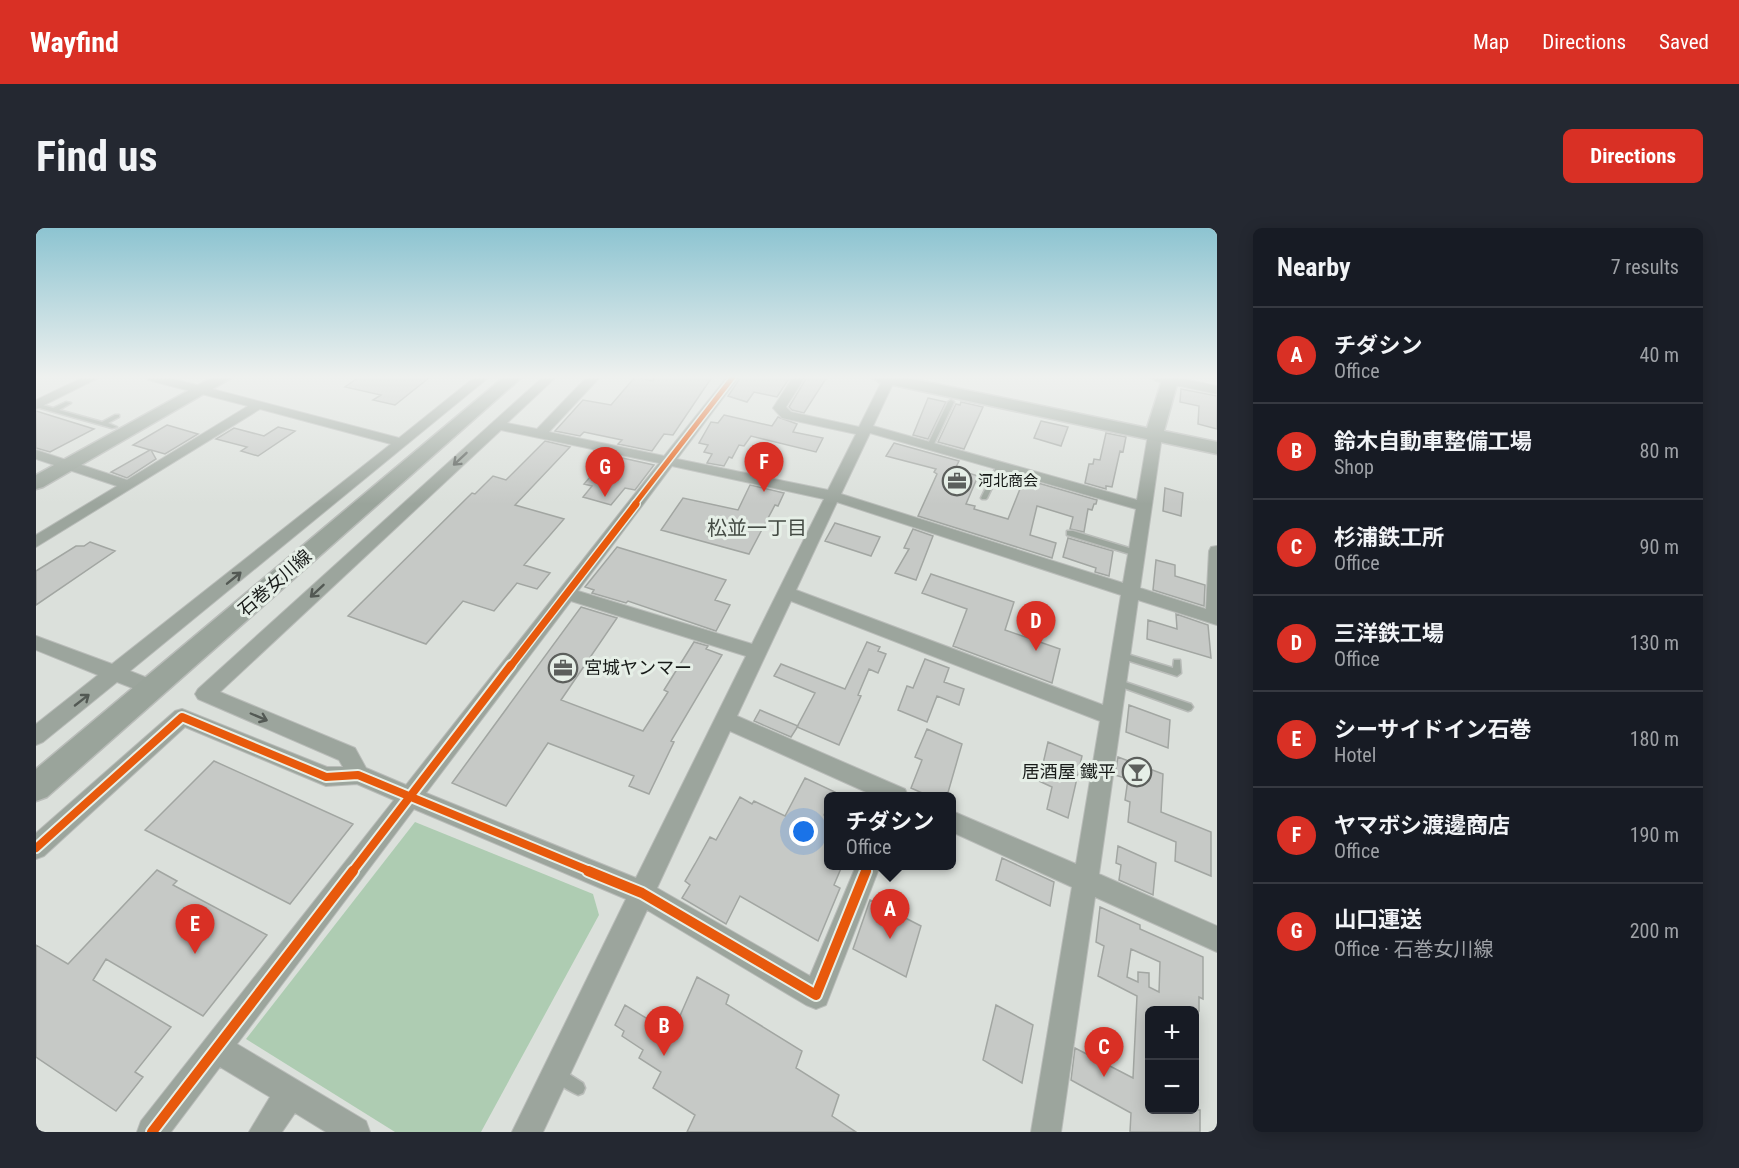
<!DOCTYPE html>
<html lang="en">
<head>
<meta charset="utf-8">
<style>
  body { margin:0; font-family:"Roboto Condensed","Noto Sans JP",sans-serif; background:#242831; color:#f1f3f6 }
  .controls { position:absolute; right:18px; bottom:18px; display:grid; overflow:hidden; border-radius:9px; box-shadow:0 3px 15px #0003 }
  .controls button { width:54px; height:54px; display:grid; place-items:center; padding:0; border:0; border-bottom:2px solid #363941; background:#171b24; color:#f1f3f6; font:30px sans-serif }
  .you { position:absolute; left:768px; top:604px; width:21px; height:21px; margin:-15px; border:4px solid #fff; border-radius:50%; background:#1a73e8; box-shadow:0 0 0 9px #1a73e833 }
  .badge { display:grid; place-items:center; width:39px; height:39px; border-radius:50%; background:#d93025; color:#fff; font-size:20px; font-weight:700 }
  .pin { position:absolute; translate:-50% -50px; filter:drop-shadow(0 2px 3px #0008) }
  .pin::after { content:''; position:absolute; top:32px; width:21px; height:18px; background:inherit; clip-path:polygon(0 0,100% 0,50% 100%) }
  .popup { position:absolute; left:788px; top:564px; width:132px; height:78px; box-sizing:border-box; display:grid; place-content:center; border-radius:9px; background:#171b24; filter:drop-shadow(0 2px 4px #0005); font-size:20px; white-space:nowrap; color:#9ea1a6 }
  .popup b { font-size:22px; color:#f1f3f6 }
  .popup::after { content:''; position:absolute; left:50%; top:100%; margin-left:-12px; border:12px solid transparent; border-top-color:#171b24 }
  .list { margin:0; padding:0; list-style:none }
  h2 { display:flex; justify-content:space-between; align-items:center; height:78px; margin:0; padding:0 24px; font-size:26px }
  h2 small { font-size:20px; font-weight:400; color:#9ea1a6 }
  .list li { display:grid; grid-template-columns:39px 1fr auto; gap:18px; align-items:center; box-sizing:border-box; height:96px; padding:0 24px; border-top:2px solid #363941 }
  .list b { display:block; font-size:22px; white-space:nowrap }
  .list p { margin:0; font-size:20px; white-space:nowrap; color:#9ea1a6 }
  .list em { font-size:20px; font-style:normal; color:#9ea1a6 }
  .map { position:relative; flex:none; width:1181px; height:904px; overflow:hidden; border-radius:9px }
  header { display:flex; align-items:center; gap:36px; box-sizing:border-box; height:84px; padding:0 30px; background:#d93025; color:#fff }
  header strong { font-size:28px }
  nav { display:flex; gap:33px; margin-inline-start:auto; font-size:21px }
  .intro { display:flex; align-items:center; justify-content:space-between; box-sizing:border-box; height:144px; padding:0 36px }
  h1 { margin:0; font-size:42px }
  .button { padding:15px 27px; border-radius:9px; background:#d93025; color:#fff; font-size:21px; font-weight:700 }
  main { display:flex; gap:36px; padding:0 36px }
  aside { flex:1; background:#171b24; border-radius:9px; box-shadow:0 3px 15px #0003 }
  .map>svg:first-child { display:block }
  .green { fill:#aeccb2 }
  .building { fill:#c6c9c6; stroke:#a2a6a2; stroke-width:1.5; fill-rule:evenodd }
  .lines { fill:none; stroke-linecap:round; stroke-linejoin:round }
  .lane-casing { stroke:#b9bcb9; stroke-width:3 }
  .street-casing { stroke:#b9bcb9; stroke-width:2 }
  .secondary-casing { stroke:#b9bcb9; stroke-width:3 }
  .lane { fill:#9ca59d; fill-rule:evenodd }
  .street { fill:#9ca59d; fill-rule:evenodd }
  .secondary { fill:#9aa49b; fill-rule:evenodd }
  .cycleway-far3-casing { stroke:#e6efe7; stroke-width:8 }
  .cycleway-far2-casing { stroke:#e6efe7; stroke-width:10 }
  .cycleway-far1-casing { stroke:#e6efe7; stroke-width:12 }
  .cycleway-casing { stroke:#e6efe7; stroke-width:14 }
  .cycleway-far3 { stroke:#e8590c; stroke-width:5 }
  .cycleway-far2 { stroke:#e8590c; stroke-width:7 }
  .cycleway-far1 { stroke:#e8590c; stroke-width:8 }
  .cycleway { stroke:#e8590c; stroke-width:10 }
  .oneway { stroke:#535954 }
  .labels { text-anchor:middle; stroke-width:6; stroke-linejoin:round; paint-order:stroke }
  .far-poi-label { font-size:15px; fill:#171a18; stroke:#e6efe7; text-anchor:start }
  .street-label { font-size:18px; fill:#171a18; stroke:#e6efe7 }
  .poi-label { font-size:18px; fill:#171a18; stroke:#e6efe7; text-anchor:start }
  .neighbourhood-label { font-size:20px; fill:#444b44; stroke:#e6efe7 }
</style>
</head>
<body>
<header>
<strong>Wayfind</strong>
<nav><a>Map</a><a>Directions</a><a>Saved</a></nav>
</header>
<div class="intro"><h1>Find us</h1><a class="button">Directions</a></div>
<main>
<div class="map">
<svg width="1181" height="904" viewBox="0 0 1181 904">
  <rect width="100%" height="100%" fill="#dbe0db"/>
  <path class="green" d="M 379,594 L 557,666 L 563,687 L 445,904 L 359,904 L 210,811 Z"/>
  <path class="building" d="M 323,149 L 394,149 L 359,177 L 337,172 L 345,167 L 309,159 Z
    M 599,149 L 617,153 L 618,149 L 676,149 L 637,207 L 628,206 L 616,223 L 582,216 L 586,212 L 548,204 L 544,208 L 519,203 L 547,172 L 575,177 Z
    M 705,149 L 754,149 L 741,169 L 718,164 L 711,174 L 692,168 Z
    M 771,149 L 791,149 L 768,185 L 756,182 L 753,179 Z
    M 1145,161 L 1181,168 L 1181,201 L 1162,196 L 1163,178 L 1144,174 Z
    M 892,170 L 910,174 L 892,211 L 877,207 Z
    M 925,174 L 947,179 L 928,221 L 902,214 L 920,176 L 924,177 Z
    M 0,183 L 58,201 L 14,224 L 0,220 Z
    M 688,187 L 736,198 L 742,189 L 761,196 L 757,204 L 787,210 L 780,224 L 715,208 L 708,218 L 703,217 L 696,230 L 693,229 L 688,238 L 671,235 L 676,226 L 668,224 L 672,217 L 663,215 L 675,194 L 682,195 Z
    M 1005,193 L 1032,199 L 1025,218 L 998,210 Z
    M 131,197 L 162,206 L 129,226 L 115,222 L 120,231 L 91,250 L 75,244 L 114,222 L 97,217 Z
    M 242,199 L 259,203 L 222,228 L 205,223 L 211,219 L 180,211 L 198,200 L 228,208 Z
    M 1070,205 L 1090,209 L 1087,224 L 1084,223 L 1076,259 L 1070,258 L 1070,261 L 1049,255 L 1053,236 L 1057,236 L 1058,231 L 1064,232 Z
    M 509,213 L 534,219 L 479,277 L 528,291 L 488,337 L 514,345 L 501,361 L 481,355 L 458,383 L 427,373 L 390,416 L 312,388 L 436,265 L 439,266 L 457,248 L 470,252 Z
    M 858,215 L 923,233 L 919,241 L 942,248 L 930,276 L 939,278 L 938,281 L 972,291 L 988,251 L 1061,272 L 1060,276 L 1058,276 L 1056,282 L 1052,281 L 1048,304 L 1034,301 L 1037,289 L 1001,278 L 994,307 L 1020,315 L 1016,330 L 882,288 L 901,246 L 898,244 L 900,241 L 850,228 Z
    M 573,227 L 618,237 L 599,262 L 589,260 L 575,277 L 547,269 L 556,258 L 548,256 Z
    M 714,257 L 748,265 L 742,278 L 739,277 L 713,326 L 625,302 L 647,270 L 702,282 Z
    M 1129,260 L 1147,265 L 1145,288 L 1127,283 Z
    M 799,295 L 844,309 L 835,328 L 789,313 Z
    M 877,301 L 897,308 L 880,352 L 859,345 L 873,321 L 868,320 Z
    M 1032,310 L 1077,323 L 1073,348 L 1059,344 L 1060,340 L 1027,329 Z
    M 54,314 L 79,323 L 0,377 L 0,343 L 40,318 L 48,318 Z
    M 581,319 L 690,352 L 679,372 L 694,377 L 680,403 L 592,373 L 590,375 L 556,365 L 558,362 L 549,359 Z
    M 1120,332 L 1139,337 L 1139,348 L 1169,357 L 1168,378 L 1117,362 Z
    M 895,346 L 978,374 L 969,402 L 1024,421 L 1016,455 L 917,418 L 931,381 L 886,365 Z
    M 545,379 L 581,390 L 525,472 L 607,503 L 632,464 L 628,462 L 658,414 L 672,418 L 670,421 L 686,427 L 635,513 L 638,514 L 613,566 L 593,558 L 598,548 L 512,515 L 470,578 L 416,555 Z
    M 1140,386 L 1172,397 L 1175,430 L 1111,411 L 1112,392 L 1141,401 Z
    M 831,414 L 844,419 L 842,423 L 850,426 L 842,445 L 833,441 L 822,467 L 825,468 L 803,517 L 761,499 L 779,465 L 738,448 L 745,436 L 809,461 Z
    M 889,431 L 913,440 L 908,454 L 928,461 L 923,477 L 901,468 L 891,494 L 862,482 L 871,458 L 877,460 Z
    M 1093,477 L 1134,492 L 1132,520 L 1090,504 Z
    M 724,482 L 762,498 L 755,509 L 718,493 Z
    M 891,501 L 926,516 L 911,568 L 893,568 L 875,560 L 886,532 L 879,529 Z
    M 1012,514 L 1046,528 L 1032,590 L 1011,581 L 1016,559 L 1003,553 Z
    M 1082,529 L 1127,546 L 1125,584 L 1175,604 L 1175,648 L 1139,633 L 1140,614 L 1092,594 L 1094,574 L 1089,572 L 1092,551 L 1079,547 Z
    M 178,533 L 317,596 L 254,676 L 109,602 Z
    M 769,550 L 799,564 L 797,568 L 792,568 L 792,577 L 788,587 L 792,590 L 792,638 L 806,638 L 798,657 L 804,660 L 782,713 L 704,668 L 690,696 L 646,670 L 654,657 L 649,653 L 659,636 L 674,609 L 680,612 L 704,569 L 716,576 L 718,573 L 749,588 Z
    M 1082,618 L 1120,635 L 1117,667 L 1083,652 L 1085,637 L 1080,635 Z
    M 966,630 L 1018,654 L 1014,678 L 960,652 Z
    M 121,642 L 141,653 L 137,657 L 231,707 L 167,788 L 70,731 L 57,752 L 135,799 L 99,844 L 107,849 L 80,883 L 0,829 L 0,717 L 32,736 Z
    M 834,672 L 885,698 L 870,749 L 817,721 Z
    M 1064,679 L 1104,697 L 1104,701 L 1167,729 L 1167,771 L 1163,769 L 1163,783 L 1113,783 L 1113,882 L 1164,882 L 1164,904 L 1094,904 L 1095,885 L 1035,852 L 1039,820 L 1097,850 L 1101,768 L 1062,748 L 1068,718 L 1060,714 ZM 1095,721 L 1124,734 L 1123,764 L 1113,759 L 1113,745 L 1102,744 L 1102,754 L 1091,749 Z
    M 661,749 L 693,767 L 690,776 L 766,823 L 760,840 L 803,867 L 796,888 L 820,904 L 651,904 L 659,887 L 617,860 L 625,844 L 603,830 L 607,822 L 586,808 L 588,803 L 579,797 L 589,777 L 636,806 Z
    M 960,777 L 997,797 L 986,855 L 947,832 Z"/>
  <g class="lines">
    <g class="lane-casing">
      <path id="lane" d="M 915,172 L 918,174 L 897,218 L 892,219 L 891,218 L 912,174 Z
        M 30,174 L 35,175 L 23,182 L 66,194 L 79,187 L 83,187 L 83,189 L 72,195 L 81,199 L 76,200 L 0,179 L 0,175 L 17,180 Z
        M 964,235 L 967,237 L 951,270 L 950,271 L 946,271 L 945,270 L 961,237 Z
        M 1031,303 L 1037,303 L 1103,323 L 1104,325 L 1100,327 L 1097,327 L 1031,307 Z
        M 1084,424 L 1137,440 L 1138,432 L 1144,432 L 1145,445 L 1141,448 L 1081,429 L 1080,427 Z
        M 1080,451 L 1155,476 L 1157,479 L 1155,482 L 1152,483 L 1077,456 L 1075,454 L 1077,452 Z
        M 522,839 L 547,855 L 549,860 L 547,865 L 542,867 C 533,863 519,855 515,846 L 517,841 Z"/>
    </g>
    <g class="street-casing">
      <path id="street" d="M 48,149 L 64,149 L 0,181 L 0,172 Z
        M 110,149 L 130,149 L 363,210 L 439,149 L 453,149 L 94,443 L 124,455 L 127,460 L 124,465 L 117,468 L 81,454 L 7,514 L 0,517 L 0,496 L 62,447 L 0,422 L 0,408 L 76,436 L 355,216 L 224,181 L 0,319 L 0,307 L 81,258 L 0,231 L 0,222 L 91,252 L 212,178 L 112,152 Z
        M 507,149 L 520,149 L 471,195 L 501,201 L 551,149 L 564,149 L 513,204 L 628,228 L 691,149 L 703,149 L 641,231 L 792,262 L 820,206 L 746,190 L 737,180 L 757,149 L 769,149 L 750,179 L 755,184 L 823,199 L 848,149 L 860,149 L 837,198 L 1101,272 L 1113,201 L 1120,197 L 1127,201 L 1104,360 L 1170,381 L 1173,323 L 1175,319 L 1181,318 L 1181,397 L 1102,372 L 1063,646 L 1181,698 L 1181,724 L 1059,669 L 1025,904 L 995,904 L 1036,659 L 916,604 L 916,583 L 1040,636 L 1064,493 L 755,373 L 701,488 L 869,561 L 872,568 L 839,568 L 694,503 L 621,660 L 774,748 L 820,638 L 844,638 L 790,777 L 780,781 L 770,777 L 611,682 L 507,904 L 476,904 L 590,671 L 378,581 L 201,816 L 330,893 L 334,904 L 290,904 L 259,885 L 246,904 L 213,904 L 234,869 L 184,839 L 135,904 L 101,904 L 105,893 L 358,572 L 321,556 L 290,558 L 149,499 L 8,628 L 0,631 L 0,605 L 139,483 L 146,481 L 291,539 L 307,539 L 303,532 L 162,471 L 159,466 L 162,461 ZM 465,202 L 623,235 L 370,557 L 330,540 L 319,520 L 184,464 ZM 834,205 L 1100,281 L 1087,355 L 805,266 ZM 636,238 L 788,271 L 716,416 L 542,363 ZM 801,274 L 1085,367 L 1067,477 L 760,362 ZM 535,373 L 710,428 L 600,650 L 390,565 Z
        M 1114,149 L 1138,149 L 1181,158 L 1181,166 L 1120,153 Z"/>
    </g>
    <g class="secondary-casing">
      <path id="secondary" d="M 177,149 L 197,149 L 7,259 L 0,261 L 0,247 Z
        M 468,149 L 486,149 L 11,569 L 0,573 L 0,541 Z
        M 835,149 L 867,149 L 1111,200 L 1127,149 L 1143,149 L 1128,203 L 1181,214 L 1181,226 L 843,154 Z"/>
    </g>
    <use href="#lane" class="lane"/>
    <use href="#street" class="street"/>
    <use href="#secondary" class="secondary"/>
    <g class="cycleway-far3-casing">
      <path id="cycleway-far3" d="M 598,277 L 697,149"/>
    </g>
    <g class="cycleway-far2-casing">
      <path id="cycleway-far2" d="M 474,439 L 600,276"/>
    </g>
    <g class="cycleway-far1-casing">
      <path id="cycleway-far1" d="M 0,620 L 146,489 L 290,549 L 322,547 L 556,644
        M 316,644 L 475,437
        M 830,644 L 832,638"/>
    </g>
    <g class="cycleway-casing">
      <path id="cycleway" d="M 552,643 L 606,665 L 780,767 L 830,643
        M 116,904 L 317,643"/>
    </g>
    <use href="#cycleway-far3" class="cycleway-far3"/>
    <use href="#cycleway-far2" class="cycleway-far2"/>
    <use href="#cycleway-far1" class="cycleway-far1"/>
    <use href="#cycleway" class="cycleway"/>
  </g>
  <defs><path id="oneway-shaft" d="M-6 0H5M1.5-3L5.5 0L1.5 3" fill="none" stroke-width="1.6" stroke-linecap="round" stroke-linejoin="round" transform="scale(1.5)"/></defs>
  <g class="oneway">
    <use href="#oneway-shaft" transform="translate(424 231) rotate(137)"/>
    <use href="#oneway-shaft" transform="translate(198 350) rotate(-39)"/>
    <use href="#oneway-shaft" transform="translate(281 363) rotate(137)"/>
    <use href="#oneway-shaft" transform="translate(46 472) rotate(-38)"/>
    <use href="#oneway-shaft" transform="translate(223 489) rotate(23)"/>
  </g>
  <linearGradient id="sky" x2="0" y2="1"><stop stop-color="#8dc4d1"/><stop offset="0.54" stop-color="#eff1ef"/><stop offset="1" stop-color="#eff1ef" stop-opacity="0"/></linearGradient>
  <rect width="1181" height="276" fill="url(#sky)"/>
  <defs>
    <g id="office-ring" transform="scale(1.5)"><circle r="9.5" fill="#e6efe7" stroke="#5c5f5c" stroke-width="1.5"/><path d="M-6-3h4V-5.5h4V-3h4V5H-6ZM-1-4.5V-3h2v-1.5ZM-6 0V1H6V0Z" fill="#5c5f5c"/></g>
    <g id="bar-ring" transform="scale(1.5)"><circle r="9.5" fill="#e6efe7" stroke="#5c5f5c" stroke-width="1.5"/><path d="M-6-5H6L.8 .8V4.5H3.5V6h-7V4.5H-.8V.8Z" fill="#5c5f5c"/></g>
  </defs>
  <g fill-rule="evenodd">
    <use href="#office-ring" x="921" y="253"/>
    <use href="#office-ring" x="527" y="440"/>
    <use href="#bar-ring" x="1101" y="544"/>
  </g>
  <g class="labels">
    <g class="far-poi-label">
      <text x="942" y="258">河北商会</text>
    </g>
    <g class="street-label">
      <text transform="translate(239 355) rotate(-41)" y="6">石巻女川線</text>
    </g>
    <g class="poi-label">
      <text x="548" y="446">宮城ヤンマー</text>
      <text x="1080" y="550" text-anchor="end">居酒屋 鐵平</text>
    </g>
    <g class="neighbourhood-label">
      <text x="721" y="307">松並一丁目</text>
    </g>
  </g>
</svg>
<div class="controls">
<button>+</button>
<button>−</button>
</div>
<div class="you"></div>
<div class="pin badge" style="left:854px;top:711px">A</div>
<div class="popup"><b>チダシン</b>Office</div>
<div class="pin badge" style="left:628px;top:828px">B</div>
<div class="pin badge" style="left:1068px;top:849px">C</div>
<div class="pin badge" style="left:1000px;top:423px">D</div>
<div class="pin badge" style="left:159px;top:726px">E</div>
<div class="pin badge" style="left:728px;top:264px">F</div>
<div class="pin badge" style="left:569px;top:269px">G</div>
</div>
<aside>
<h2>Nearby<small>7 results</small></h2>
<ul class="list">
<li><span class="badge">A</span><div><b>チダシン</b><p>Office</p></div><em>40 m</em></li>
<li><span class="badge">B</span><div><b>鈴木自動車整備工場</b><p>Shop</p></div><em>80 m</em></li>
<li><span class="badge">C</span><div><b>杉浦鉄工所</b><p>Office</p></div><em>90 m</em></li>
<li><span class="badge">D</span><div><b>三洋鉄工場</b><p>Office</p></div><em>130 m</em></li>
<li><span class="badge">E</span><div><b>シーサイドイン石巻</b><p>Hotel</p></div><em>180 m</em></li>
<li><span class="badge">F</span><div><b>ヤマボシ渡邊商店</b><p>Office</p></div><em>190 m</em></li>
<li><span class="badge">G</span><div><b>山口運送</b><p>Office · 石巻女川線</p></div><em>200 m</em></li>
</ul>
</aside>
</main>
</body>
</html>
